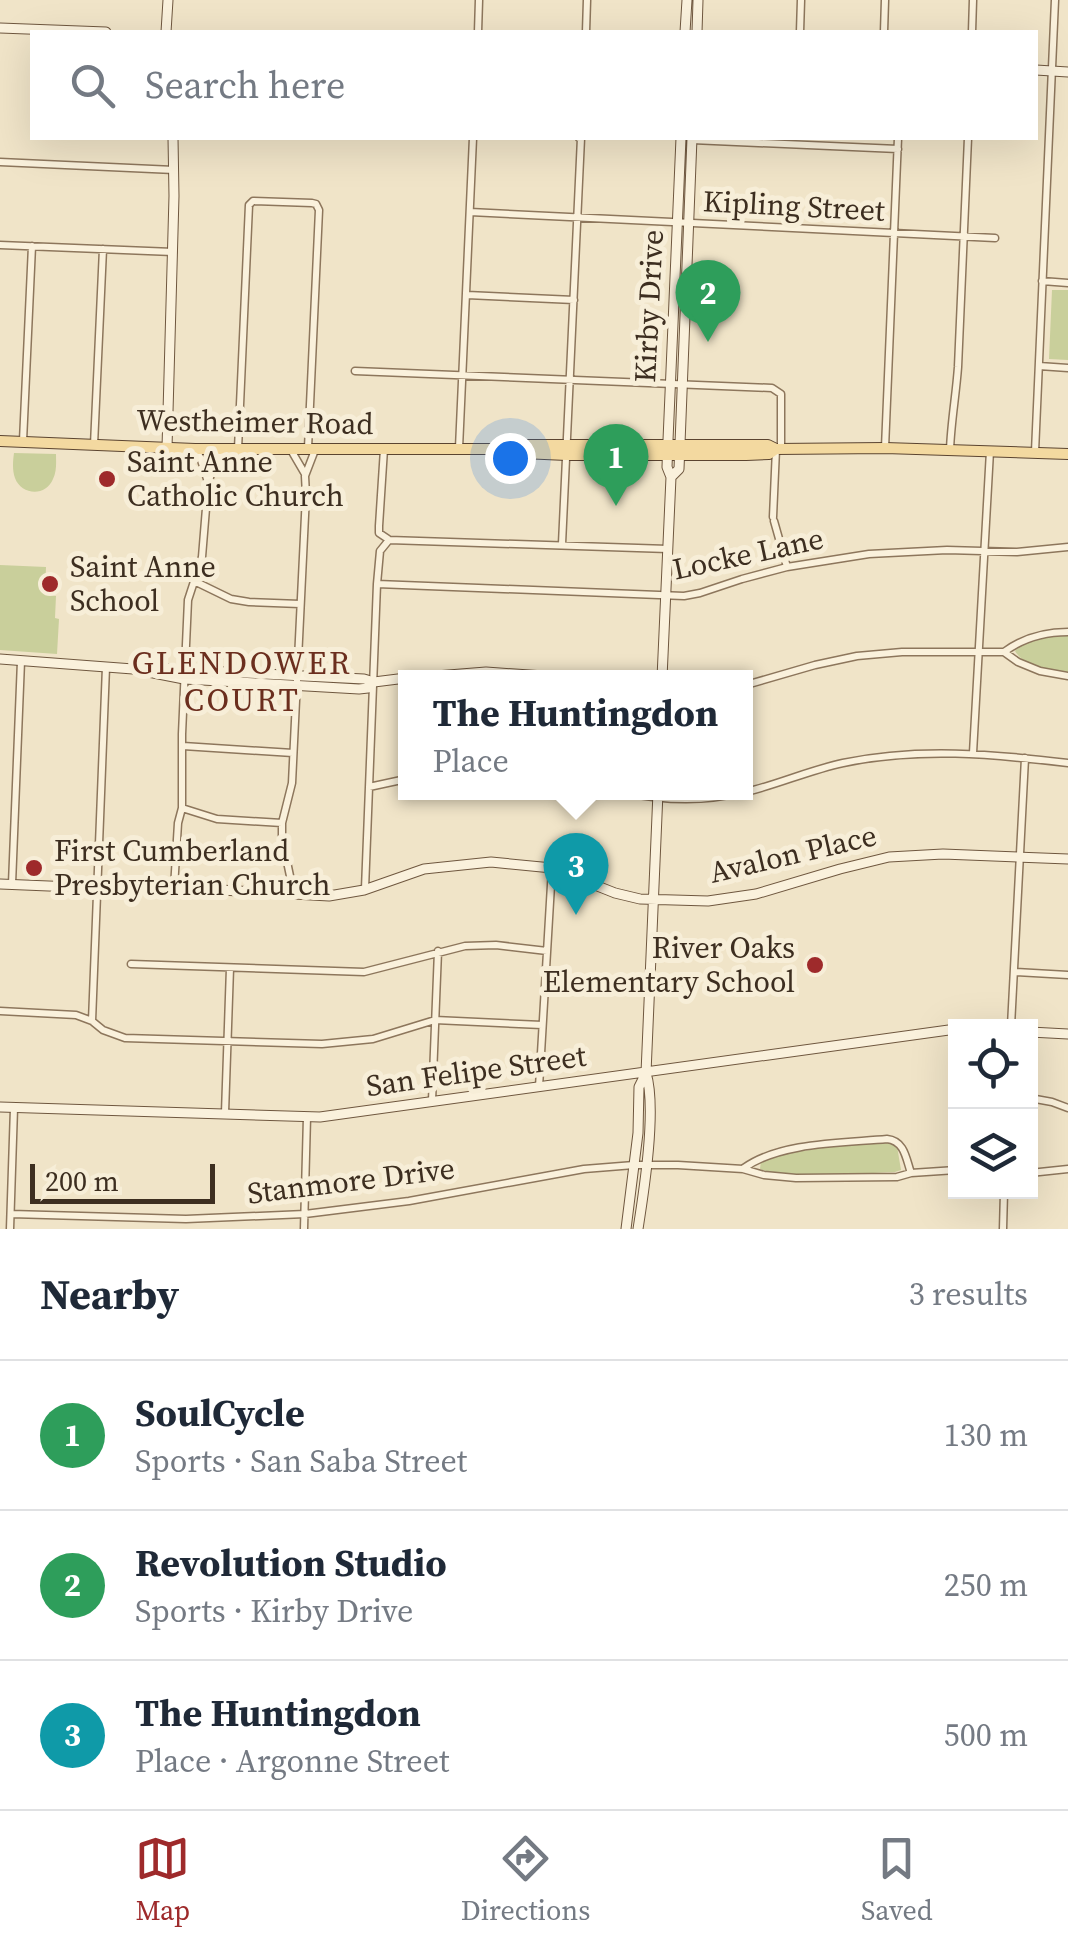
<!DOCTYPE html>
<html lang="en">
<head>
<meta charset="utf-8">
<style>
  body { margin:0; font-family:"Source Serif 4",serif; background:#f6f6f7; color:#1f2937 }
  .controls { position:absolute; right:30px; bottom:30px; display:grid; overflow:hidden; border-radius:0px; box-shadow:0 10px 40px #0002 }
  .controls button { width:90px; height:90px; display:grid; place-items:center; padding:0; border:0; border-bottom:2px solid #e0e1e3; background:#fff; color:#1f2937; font:50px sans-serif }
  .scale { position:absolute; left:30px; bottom:25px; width:185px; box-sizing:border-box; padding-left:10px; border:5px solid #3d2e20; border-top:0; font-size:28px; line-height:35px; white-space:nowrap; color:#3d2e20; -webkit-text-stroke:8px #f7eed8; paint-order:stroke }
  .you { position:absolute; left:510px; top:458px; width:35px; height:35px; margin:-25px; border:8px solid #fff; border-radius:50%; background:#1a73e8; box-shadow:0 0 0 15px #1a73e833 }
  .badge { display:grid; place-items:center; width:65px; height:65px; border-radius:50%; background:#9e2a2b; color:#fff; font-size:32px; font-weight:700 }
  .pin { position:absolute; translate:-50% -82px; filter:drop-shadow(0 2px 5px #0008) }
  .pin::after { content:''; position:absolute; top:52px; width:35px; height:30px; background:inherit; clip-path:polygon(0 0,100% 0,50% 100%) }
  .popup { position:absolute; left:398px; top:670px; width:355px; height:130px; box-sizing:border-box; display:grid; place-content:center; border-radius:0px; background:#fff; filter:drop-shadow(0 2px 8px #0005); font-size:32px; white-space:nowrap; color:#747a83 }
  .popup b { font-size:38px; color:#1f2937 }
  .popup::after { content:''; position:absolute; left:50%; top:100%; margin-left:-20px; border:20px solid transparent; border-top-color:#fff }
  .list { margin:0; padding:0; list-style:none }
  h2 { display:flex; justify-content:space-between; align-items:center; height:130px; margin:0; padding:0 40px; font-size:42px }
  h2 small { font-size:32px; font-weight:400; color:#747a83 }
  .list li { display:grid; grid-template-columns:65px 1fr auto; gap:30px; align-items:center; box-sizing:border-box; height:150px; padding:0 40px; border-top:2px solid #e0e1e3 }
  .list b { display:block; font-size:38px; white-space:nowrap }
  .list p { margin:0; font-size:32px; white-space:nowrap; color:#747a83 }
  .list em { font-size:32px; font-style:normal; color:#747a83 }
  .icon { flex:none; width:55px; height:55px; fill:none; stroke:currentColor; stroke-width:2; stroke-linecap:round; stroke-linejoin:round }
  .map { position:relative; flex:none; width:1068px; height:1229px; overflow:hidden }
  .search { position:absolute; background:#fff; box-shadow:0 10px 40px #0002; left:30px; right:30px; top:30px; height:110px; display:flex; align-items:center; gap:25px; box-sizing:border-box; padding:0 35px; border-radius:0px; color:#747a83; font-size:38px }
  .sheet { height:580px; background:#fff }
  nav { display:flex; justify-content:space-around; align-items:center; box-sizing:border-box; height:140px; border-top:2px solid #e0e1e3; background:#fff; font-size:28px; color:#747a83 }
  nav a { display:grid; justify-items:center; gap:5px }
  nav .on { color:#9e2a2b }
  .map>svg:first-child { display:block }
  .green { fill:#c9cf9b }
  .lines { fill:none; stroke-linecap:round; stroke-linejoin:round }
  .street-casing { stroke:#8d765c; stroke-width:9 }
  .secondary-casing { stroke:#6f573f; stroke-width:11 }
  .primary-casing { stroke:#5b4430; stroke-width:12 }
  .street { stroke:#faf1dc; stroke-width:6 }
  .secondary { stroke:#faf1dc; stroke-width:9 }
  .primary { stroke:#f3d9a0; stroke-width:10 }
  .poi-dot { fill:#9e2a2b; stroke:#f7eed8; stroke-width:4 }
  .labels { text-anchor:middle; stroke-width:10; stroke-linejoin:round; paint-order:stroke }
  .street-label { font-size:30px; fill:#3d2e20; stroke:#f7eed8 }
  .poi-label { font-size:30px; fill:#3d2e20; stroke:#f7eed8; text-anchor:start }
  .neighbourhood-label { font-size:32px; letter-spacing:2.5px; fill:#6b2e1e; stroke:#f7eed8 }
</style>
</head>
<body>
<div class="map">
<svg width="1068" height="1229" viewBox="0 0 1068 1229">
  <rect width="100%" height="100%" fill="#f0e4c8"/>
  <path class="green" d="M 1052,290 L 1068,290 L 1068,360 L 1049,359 Z
    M 14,453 L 56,454 C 56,462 57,471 53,479 C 46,497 21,495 15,478 C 12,470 13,460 14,453 Z
    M 0,565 L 46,567 L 45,594 L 56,596 L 55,618 L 59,619 L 57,654 L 0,650 Z
    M 1068,634 L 1068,674 C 1050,670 1025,668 1015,651 C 1027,636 1049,635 1068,634 Z
    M 894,1143 L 897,1146 L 901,1170 L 895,1172 C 861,1173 789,1180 760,1169 L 761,1161 C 796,1149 857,1143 894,1143 Z"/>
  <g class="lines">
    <g class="street-casing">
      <path id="street" d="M 478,32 L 479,0
        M 586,32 L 587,0
        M 800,32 L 801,0
        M 884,32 L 885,0
        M 972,32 L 973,0
        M 692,140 L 898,149
        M 0,162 L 174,170
        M 470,212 L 995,238
        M 0,245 L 173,252
        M 1042,281 L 1068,283
        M 467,295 L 574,300
        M 1039,366 L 1068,368
        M 355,371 L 772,388 L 781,394 L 781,448
        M 23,441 L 32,246
        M 94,445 L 103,249
        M 459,448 L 473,138
        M 885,448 L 898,138
        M 195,449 L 200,457 L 208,482
        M 238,449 L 249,205 L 253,201 L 312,203 L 316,204 L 319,210 L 308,448
        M 384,449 L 379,526 L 379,533 L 388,539
        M 291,450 L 305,474
        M 950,450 C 951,422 956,395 958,367 L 968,138
        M 1035,452 L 1055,0
        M 773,517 L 776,449
        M 774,521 L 787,567
        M 389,540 L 668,549
        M 562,544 L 581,138 L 579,138
        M 194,581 L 231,599 L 249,602 L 300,604
        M 377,584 L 684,596 L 700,593 L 742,579 L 787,567 L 869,554 L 947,550 L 1017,552 L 1068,547
        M 1004,652 C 1023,638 1043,632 1068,632
        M 746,685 L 815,665 L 857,656 L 902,652 L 1004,652 L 1018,662 L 1040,671 L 1068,676
        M 183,746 L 293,753
        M 973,753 L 990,451
        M 369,787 L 406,779
        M 624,792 C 665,801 704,802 744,792
        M 746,792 C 779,784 810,770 843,763 C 918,747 993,754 1068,763
        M 182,808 L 217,819 L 282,823
        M 12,884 L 21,661
        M 174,888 L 178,823 L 182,808 L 182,734 L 188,600 L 202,557 L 208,484 L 214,464 L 221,450
        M 365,889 L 377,584 L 380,551 L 389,540
        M 291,894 L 290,876 L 282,838 L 282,823 L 292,783 L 306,495 L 305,476 L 315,450
        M 131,964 L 364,972 L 465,946 L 496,945 L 547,951
        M 1015,972 L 1068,975
        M 0,1011 L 76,1015 L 92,1021 L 103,1030 L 125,1038 L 322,1044 L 373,1039 L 435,1020 L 542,1025
        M 92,1021 L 106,667
        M 1011,1026 L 1025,758
        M 539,1087 L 552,868
        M 1030,1098 L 1052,1102 L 1068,1108
        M 432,1101 L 438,951
        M 225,1113 L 230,968
        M 744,1168 C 780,1142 844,1143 887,1139 C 905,1141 906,1159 911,1173
        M 1030,1173 L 1068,1169
        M 11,1214 L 186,1219 L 305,1214 L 409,1201 L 584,1169 L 634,1165 L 678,1165 L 743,1169 L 764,1175 L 796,1178 L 897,1177 L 911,1173 L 956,1170
        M 10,1229 L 14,1108
        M 304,1229 L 307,1117
        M 1003,1229 L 1004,1192"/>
    </g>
    <g class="secondary-casing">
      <path id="secondary" d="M 0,28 L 106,32
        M 166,32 L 168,0
        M 685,32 L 687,0
        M 697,32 L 698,0
        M 1036,70 L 1068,72
        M 167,448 L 174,196 L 173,138
        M 671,477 L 679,469 L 692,138
        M 0,659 L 133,669 L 184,679 L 359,689 L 368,688 L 374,682 L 406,678
        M 148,668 L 364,679 L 374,682
        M 411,678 L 486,672 L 573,678
        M 662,678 L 671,477 L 667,467 L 668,440 L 681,138
        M 0,884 L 97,888 L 151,886 L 329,896 L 364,890 L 424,869 L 491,862 L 552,868 L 615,893 L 640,899 L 708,901 L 756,894 L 840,869 L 889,857 L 943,854 L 1068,859
        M 1030,1032 L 1068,1034
        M 0,1107 L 320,1117 L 956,1029
        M 626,1229 L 638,1133 L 639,1087 L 646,1073
        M 638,1229 C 644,1191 657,1108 646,1073 L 658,792"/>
    </g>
    <g class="primary-casing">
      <path id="primary" d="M 0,441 L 195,449 L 509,449 L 522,453 L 567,455 L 746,455 L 769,454 L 776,449
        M 511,449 L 523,445 L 768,445 L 776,449 L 885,448 L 1068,454"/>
    </g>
    <use href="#street" class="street"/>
    <use href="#secondary" class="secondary"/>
    <use href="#primary" class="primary"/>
  </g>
  <g class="poi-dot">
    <circle cx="107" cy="479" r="10"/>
    <circle cx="50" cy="584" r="10"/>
    <circle cx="34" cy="868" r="10"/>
    <circle cx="815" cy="965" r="10"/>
  </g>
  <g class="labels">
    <g class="street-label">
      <text transform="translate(794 206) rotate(3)" y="10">Kipling Street</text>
      <text transform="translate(649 306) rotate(-87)" y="10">Kirby Drive</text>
      <text transform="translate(255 422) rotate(1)" y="10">Westheimer Road</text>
      <text transform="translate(748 554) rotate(-12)" y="10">Locke Lane</text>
      <text transform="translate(793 854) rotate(-13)" y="10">Avalon Place</text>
      <text transform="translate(476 1071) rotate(-8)" y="10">San Felipe Street</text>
      <text transform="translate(351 1181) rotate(-7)" y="10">Stanmore Drive</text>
    </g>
    <g class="poi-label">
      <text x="127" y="472">Saint Anne<tspan x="127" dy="34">Catholic Church</tspan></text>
      <text x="70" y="577">Saint Anne<tspan x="70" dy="34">School</tspan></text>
      <text x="54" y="861">First Cumberland<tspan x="54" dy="34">Presbyterian Church</tspan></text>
      <text x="795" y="958" text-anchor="end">River Oaks<tspan x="795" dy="34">Elementary School</tspan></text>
    </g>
    <g class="neighbourhood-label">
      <text x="242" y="674">GLENDOWER<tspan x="242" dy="37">COURT</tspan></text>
    </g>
  </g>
</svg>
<div class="controls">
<button><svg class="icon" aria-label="locate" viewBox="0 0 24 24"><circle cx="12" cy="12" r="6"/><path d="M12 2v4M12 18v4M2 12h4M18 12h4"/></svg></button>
<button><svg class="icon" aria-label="layers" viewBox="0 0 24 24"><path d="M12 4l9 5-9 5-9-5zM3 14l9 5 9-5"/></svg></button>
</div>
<div class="scale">200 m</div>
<div class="you"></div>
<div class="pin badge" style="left:616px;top:506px;background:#2e9e5b">1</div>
<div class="pin badge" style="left:708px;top:342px;background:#2e9e5b">2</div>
<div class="pin badge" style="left:576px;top:915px;background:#0f9aa8">3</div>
<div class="popup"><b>The Huntingdon</b>Place</div>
<div class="search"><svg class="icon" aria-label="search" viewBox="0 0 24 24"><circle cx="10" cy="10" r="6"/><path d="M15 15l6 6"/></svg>Search here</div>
</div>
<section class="sheet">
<h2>Nearby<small>3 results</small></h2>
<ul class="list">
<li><span class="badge" style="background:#2e9e5b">1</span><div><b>SoulCycle</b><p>Sports · San Saba Street</p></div><em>130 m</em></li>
<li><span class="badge" style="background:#2e9e5b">2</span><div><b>Revolution Studio</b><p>Sports · Kirby Drive</p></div><em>250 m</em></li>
<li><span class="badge" style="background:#0f9aa8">3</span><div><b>The Huntingdon</b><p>Place · Argonne Street</p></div><em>500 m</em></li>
</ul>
</section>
<nav>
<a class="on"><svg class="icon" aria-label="map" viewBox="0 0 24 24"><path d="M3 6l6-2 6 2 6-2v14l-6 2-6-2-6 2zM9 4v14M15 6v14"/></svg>Map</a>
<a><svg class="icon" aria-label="directions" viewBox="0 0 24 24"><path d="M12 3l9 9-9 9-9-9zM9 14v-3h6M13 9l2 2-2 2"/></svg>Directions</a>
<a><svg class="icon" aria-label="saved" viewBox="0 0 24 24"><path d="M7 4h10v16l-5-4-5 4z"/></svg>Saved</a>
</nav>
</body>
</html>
